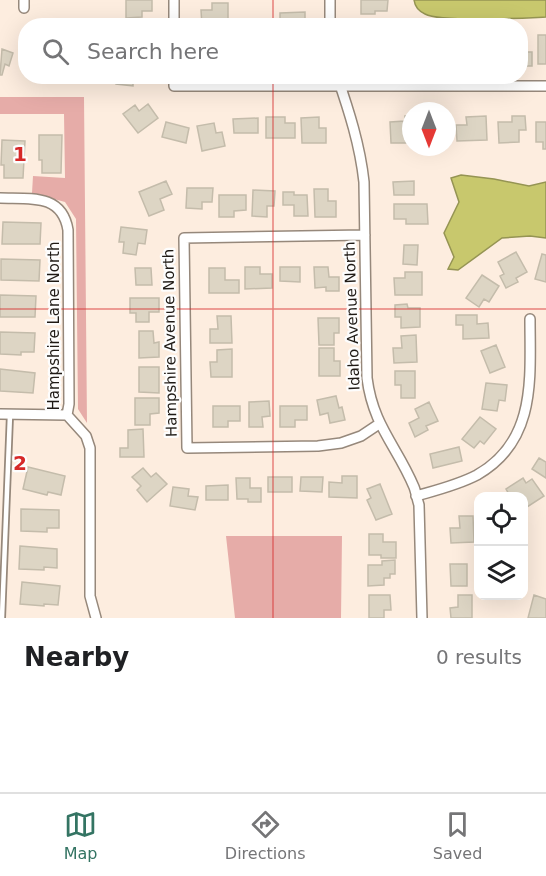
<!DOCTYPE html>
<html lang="en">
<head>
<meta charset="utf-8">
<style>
  body { margin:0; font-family:"DejaVu Sans",sans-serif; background:#f2f2f2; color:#202124 }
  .controls { position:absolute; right:18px; bottom:18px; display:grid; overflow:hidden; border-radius:12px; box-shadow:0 6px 24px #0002 }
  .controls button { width:54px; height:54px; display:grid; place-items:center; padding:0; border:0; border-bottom:2px solid #e0e0e0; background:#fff; color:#202124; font:30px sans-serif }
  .compass { position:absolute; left:402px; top:102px; width:54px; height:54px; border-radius:50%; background:#fff; box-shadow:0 6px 24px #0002; rotate:180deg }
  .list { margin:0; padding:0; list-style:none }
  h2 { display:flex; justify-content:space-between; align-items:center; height:78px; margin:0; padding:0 24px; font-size:26px }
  h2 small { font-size:20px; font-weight:400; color:#757577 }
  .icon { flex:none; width:33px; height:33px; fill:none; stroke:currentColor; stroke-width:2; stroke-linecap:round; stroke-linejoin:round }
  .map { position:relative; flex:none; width:546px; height:618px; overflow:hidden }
  .search { position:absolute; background:#fff; box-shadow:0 6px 24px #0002; left:18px; right:18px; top:18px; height:66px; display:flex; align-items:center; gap:15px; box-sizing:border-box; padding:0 21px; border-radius:24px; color:#757577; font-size:22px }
  .sheet { height:174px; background:#fff }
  nav { display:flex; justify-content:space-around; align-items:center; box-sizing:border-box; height:84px; border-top:2px solid #e0e0e0; background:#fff; font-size:16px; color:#757577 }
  nav a { display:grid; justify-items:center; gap:3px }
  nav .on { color:#347463 }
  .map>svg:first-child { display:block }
  .green { fill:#e6aca8 }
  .water { fill:#c8c86d; stroke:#959453; stroke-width:1.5 }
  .building { fill:#ddd5c4; stroke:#c4bcab; stroke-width:1.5 }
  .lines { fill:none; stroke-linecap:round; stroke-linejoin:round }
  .service-casing { stroke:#96887b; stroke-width:8 }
  .minor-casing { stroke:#96887b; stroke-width:12 }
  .service { stroke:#fff; stroke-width:4.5 }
  .minor { stroke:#fff; stroke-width:9 }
  .grid { fill:none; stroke:#d62828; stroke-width:1.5; stroke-opacity:0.55 }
  .labels { text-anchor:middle; stroke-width:4.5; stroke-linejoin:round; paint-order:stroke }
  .street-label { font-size:15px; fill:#1f1a15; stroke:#fdfdfd }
  .grid-label { font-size:20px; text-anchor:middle; font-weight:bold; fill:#d62828; stroke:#fdfdfd; stroke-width:4.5; stroke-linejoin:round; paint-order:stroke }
</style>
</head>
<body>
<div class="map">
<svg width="546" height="618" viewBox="0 0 546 618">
  <rect width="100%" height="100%" fill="#fdeddf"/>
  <path class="green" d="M 0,97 L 84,97 L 87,423 L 78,409 L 76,219 L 65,202 L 32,193 L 33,176 L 65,178 L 64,114 L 0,114 Z
    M 226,536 L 342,536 L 341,618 L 235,618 Z"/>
  <path class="water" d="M 414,0 L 546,0 L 546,17 C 523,18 442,23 425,14 C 418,11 415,7 414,0 Z
    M 461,175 L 494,179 L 529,186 L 546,182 L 546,238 L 530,236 L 502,238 L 458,270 L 448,269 L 454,257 L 444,233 L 459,202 L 451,178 Z"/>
  <path class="building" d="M 126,0 L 152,0 L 152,11 L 142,11 L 142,17 L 126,18 Z
    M 361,0 L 388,0 L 387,11 L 375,11 L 375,14 L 361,14 Z
    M 212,3 L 228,3 L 228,26 L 202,26 L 201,10 L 212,10 Z
    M 305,12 L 305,23 L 300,24 L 300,26 L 280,26 L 280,13 Z
    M 77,19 L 91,24 L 91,26 L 74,26 Z
    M 538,35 L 546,35 L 546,64 L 538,64 Z
    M 520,40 L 523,40 L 523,52 L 532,52 L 532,66 L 520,66 Z
    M 2,49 L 13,53 L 9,66 L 5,64 L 2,75 L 0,75 Z
    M 116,76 L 145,76 L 144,80 L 133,79 L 133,86 L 116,84 Z
    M 148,104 L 158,118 L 138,133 L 123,114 L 135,105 L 139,111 Z
    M 405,116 L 411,116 L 411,143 L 391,143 L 390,122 L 405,121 Z
    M 486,116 L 487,140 L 457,141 L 456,125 L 467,125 L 466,117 Z
    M 512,116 L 525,116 L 526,130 L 519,130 L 519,142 L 499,143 L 498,122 L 512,122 Z
    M 266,117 L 285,117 L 285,123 L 295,123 L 295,138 L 266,138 Z
    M 319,117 L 319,128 L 326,128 L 326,143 L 302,143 L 301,118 Z
    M 258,118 L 258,133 L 234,133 L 233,119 Z
    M 166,122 L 189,128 L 186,143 L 162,137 Z
    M 536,122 L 546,122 L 546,149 L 543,149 L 543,142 L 536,142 Z
    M 214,123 L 216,133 L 222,132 L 225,146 L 202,151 L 197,126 Z
    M 39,135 L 62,135 L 61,173 L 42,173 L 42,160 L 39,160 Z
    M 2,140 L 25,141 L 23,178 L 4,178 L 4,165 L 1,165 Z
    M 166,181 L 172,194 L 160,199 L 164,210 L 149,216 L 139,192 Z
    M 414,181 L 414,195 L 394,195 L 393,182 Z
    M 187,188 L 213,188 L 212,202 L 202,202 L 202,209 L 186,208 Z
    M 314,189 L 328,189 L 328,201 L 336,201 L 336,217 L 315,217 Z
    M 253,190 L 275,191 L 274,206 L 267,206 L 267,217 L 252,216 Z
    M 283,192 L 294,192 L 294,195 L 307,195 L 308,216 L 294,216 L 294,205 L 283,205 Z
    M 219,195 L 246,195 L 246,210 L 234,211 L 234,217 L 219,217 Z
    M 394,204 L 427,204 L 428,224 L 406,224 L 406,219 L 394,219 Z
    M 3,222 L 41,223 L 40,244 L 2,244 Z
    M 121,227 L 147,230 L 145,244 L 138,243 L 136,255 L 123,253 L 124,242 L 119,242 Z
    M 404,245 L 418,245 L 417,265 L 403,264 Z
    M 516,252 L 527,272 L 516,278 L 518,282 L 506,288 L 500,276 L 504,274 L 498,262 Z
    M 542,254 L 546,255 L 546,282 L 535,279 Z
    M 1,259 L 40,260 L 39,281 L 1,280 Z
    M 245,267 L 260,267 L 260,274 L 272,274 L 272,288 L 245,289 Z
    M 280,267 L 300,267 L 300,282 L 280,281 Z
    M 314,267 L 328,267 L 329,277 L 339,277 L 339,291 L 326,291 L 326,287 L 315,288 Z
    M 135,268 L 151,268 L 152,285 L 136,285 Z
    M 209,268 L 225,268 L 225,280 L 239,280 L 239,293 L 209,293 Z
    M 405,272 L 422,272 L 422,295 L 395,295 L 394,278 L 405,278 Z
    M 482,275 L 499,286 L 489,302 L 484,299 L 479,307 L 466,298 Z
    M 0,295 L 36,296 L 35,317 L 0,317 Z
    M 130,298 L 159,298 L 159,312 L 149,312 L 149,322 L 136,322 L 136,313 L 130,313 Z
    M 407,304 L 408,308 L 420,308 L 420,327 L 401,328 L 401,317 L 395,317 L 395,305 Z
    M 456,315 L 477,315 L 477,324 L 488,323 L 489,338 L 463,339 L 463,325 L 456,325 Z
    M 217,316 L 231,316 L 232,343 L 210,343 L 210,329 L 218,329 Z
    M 318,318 L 339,318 L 339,333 L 334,333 L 334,345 L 319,345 Z
    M 139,331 L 153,331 L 154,343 L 159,342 L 159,357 L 139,358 Z
    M 0,332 L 35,333 L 34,352 L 21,352 L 21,355 L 0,354 Z
    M 416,335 L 417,362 L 394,363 L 393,348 L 402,348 L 401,336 Z
    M 496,345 L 505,367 L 490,373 L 481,351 Z
    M 319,348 L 334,348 L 334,361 L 340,361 L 340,376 L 319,376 Z
    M 232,349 L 232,377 L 211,377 L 210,362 L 217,362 L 217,350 Z
    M 139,367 L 159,367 L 159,393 L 139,392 Z
    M 0,369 L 35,373 L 33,393 L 0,391 Z
    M 395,371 L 415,371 L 415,398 L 401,398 L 401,385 L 395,385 Z
    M 486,383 L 507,385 L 505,401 L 499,400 L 497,411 L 482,409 Z
    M 336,396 L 339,408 L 342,407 L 345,420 L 330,423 L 328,413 L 320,415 L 317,400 Z
    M 135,398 L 159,398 L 159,413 L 150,414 L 150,425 L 135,425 Z
    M 269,401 L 270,416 L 262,417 L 263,427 L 249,427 L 249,402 Z
    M 429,402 L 438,421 L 426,426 L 428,430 L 415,437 L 409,423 L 419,418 L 415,409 Z
    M 213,406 L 240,406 L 240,421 L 228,421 L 228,427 L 213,427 Z
    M 280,406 L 307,406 L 307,420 L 295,420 L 295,427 L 280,427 Z
    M 480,417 L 496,429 L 484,444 L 480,441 L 474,448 L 462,439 Z
    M 143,429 L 144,457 L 120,457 L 120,448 L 128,448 L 128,430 Z
    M 459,447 L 462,461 L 433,468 L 430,454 Z
    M 539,458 L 546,462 L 546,478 L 532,469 Z
    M 28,467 L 65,476 L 61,495 L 48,492 L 47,495 L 23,489 Z
    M 143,468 L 151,477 L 156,473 L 167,484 L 147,502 L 137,490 L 141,486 L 132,477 Z
    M 342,476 L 357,476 L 357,498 L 329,497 L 329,482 L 342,483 Z
    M 268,477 L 292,477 L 292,492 L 268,492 Z
    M 301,477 L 323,477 L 322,492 L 300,491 Z
    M 236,478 L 250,478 L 250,488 L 261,488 L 261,502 L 248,502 L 248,499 L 237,499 Z
    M 523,478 L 526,483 L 532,479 L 544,496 L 524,509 L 524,496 L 510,496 L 506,489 Z
    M 380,484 L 392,514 L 376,520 L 367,500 L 371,498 L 367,489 Z
    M 228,485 L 228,500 L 206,500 L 206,486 Z
    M 173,487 L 189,489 L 188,496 L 198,497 L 195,510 L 170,506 Z
    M 21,509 L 59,510 L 59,528 L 47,528 L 47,532 L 21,531 Z
    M 459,516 L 473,516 L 474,542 L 451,543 L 450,528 L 460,528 Z
    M 369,534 L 383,534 L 383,542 L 396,542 L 396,558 L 381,558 L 381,555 L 369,555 Z
    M 20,546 L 57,549 L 57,568 L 44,567 L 44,570 L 19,569 Z
    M 395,560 L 395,574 L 390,574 L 390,578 L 384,578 L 384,585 L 368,586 L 368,565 L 382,565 L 382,561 Z
    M 450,564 L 467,564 L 467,586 L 451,586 Z
    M 22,582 L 60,586 L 58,605 L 44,604 L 44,606 L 20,604 Z
    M 369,595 L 390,595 L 391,610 L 384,610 L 384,618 L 369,618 Z
    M 458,595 L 472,595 L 472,618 L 451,618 L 450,608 L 458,607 Z
    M 534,595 L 546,599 L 546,618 L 528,618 Z"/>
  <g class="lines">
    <g class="service-casing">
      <path id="service" d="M 2,618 L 10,415"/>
    </g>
    <g class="minor-casing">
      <path id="minor" d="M 24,0 L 24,8
        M 330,0 L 330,26
        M 174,26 L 174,0
        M 174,76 L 174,86 L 546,86
        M 337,76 C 349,111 360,145 364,182 L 367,378 C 373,426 397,446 414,487 C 416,492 417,499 419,505 L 422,618
        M 0,198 C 29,199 62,193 68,230 L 69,404 L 67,415 L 86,436 L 90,448 L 90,596 L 96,618
        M 365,235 L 184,238 L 187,448 L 318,446 L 341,443 L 361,436 L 379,424
        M 0,414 L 67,415
        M 416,496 C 437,490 458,485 477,475 C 537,441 530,378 530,319"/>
    </g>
    <use href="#service" class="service"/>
    <use href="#minor" class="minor"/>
  </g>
  <path class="grid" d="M 273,0 L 273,26M 273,76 L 273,618M 0,309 L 546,309"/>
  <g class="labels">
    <g class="street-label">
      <text transform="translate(352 316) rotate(-92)" y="5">Idaho Avenue North</text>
      <text transform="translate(54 326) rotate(-90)" y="5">Hampshire Lane North</text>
      <text transform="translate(170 343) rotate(-91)" y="5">Hampshire Avenue North</text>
    </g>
  </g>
  <g class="grid-label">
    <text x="20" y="161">1</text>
    <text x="20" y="470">2</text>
  </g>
</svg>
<div class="controls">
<button><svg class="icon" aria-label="locate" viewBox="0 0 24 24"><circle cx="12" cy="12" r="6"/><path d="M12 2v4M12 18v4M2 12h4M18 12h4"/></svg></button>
<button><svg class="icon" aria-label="layers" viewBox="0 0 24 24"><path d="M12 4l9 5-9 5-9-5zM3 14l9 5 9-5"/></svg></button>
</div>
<svg class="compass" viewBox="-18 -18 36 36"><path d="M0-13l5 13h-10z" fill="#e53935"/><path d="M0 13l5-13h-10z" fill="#757577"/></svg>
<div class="search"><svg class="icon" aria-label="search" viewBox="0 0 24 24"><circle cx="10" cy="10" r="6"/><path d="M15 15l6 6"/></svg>Search here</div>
</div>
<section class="sheet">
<h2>Nearby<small>0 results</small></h2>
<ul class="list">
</ul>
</section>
<nav>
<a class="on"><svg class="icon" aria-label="map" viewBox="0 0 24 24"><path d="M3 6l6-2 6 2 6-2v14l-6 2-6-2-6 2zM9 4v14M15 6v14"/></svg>Map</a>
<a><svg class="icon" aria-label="directions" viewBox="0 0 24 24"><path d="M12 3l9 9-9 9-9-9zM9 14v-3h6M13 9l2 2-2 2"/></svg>Directions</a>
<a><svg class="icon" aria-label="saved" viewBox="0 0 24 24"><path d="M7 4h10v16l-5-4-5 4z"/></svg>Saved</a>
</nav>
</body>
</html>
